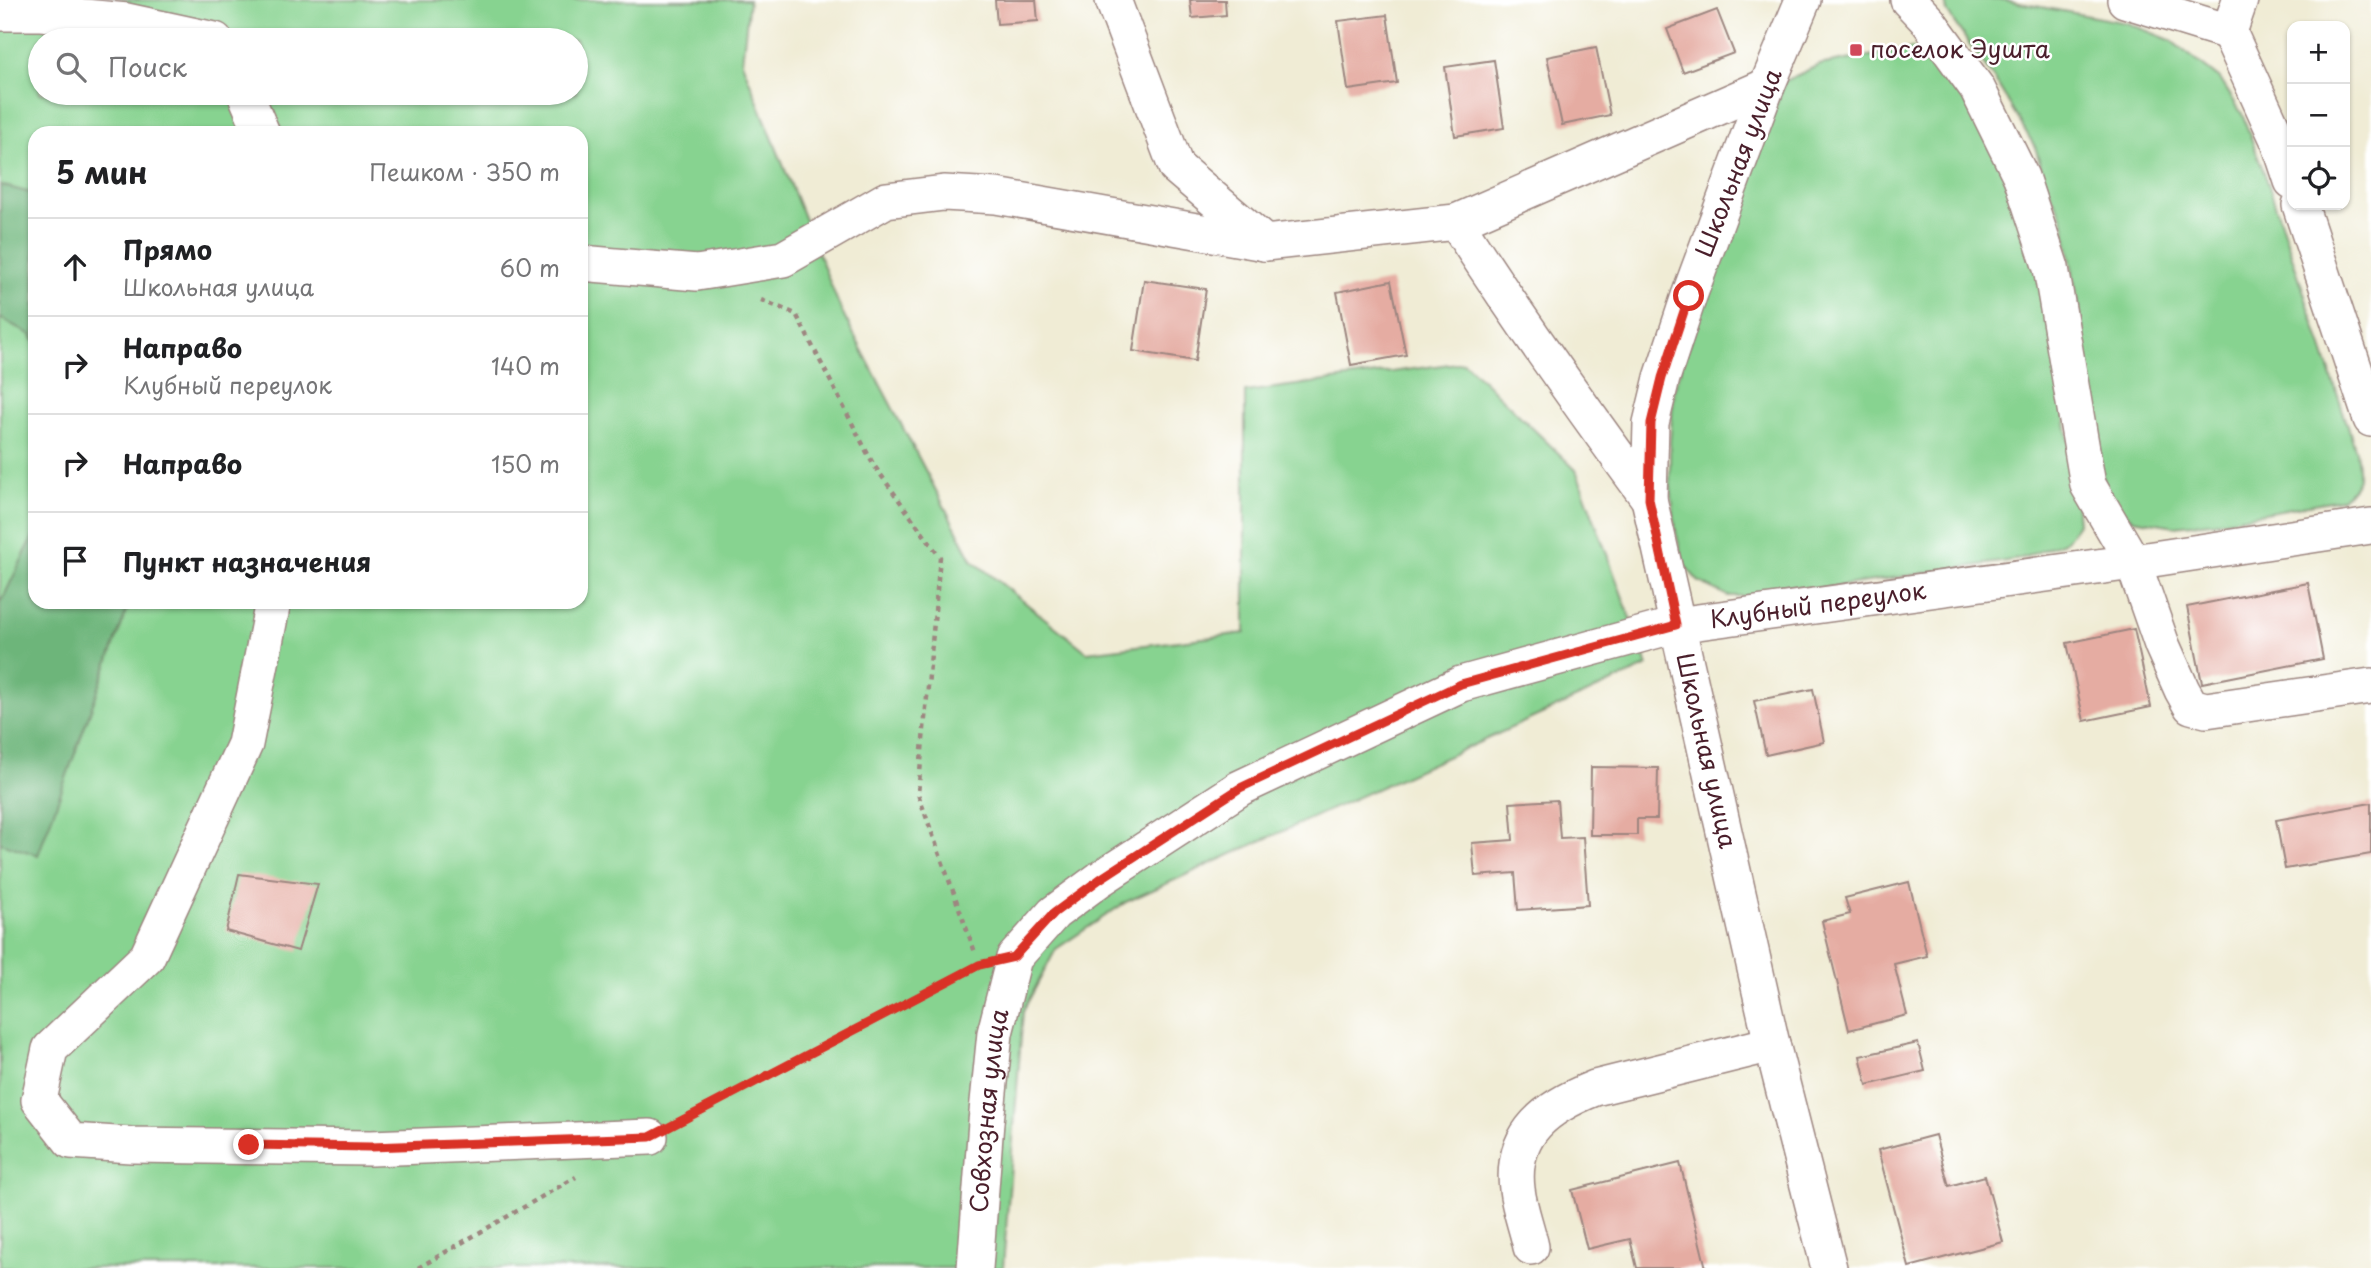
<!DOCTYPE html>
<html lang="ru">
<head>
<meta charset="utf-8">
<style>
  body { margin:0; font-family:"Playpen Sans",sans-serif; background:#f2f2f2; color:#202124 }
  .controls { position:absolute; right:21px; top:21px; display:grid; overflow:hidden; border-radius:14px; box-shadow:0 2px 5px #0004 }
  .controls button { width:63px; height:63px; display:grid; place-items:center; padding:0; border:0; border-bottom:2px solid #e0e0e0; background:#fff; color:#202124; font:35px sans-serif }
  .stop { position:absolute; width:21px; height:21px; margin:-16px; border:5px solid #d93025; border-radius:50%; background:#fff }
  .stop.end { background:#d93025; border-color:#fff; box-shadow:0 2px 7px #0008 }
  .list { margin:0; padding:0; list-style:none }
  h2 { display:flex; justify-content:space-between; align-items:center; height:91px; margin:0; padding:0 28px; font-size:30px }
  h2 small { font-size:23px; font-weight:400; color:#757577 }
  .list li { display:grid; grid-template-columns:46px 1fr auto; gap:21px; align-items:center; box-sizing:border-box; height:98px; padding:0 28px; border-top:2px solid #e0e0e0 }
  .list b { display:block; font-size:26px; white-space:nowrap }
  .list p { margin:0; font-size:23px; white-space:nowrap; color:#757577 }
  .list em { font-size:23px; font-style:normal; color:#757577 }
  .icon { flex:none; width:38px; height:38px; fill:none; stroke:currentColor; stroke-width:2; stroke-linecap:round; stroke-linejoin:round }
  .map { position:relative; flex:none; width:2371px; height:1268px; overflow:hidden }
  .search { position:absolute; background:#fff; box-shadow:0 2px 5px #0004; left:28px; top:28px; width:560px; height:77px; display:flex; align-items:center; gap:18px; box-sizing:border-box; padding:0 24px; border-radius:38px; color:#757577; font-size:26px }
  .panel { position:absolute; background:#fff; box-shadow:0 2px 5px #0004; left:28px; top:126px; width:560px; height:483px; border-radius:21px }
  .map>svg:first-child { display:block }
  .green { fill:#87d390; stroke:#68795e; stroke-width:2; fill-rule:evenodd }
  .forest { fill:#6db57a; stroke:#5c6a52; stroke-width:2 }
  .building { fill:#e5aca2 }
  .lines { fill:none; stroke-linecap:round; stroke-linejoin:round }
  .minor-casing { stroke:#9d8680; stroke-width:38 }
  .path { stroke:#9d8680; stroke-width:4.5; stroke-dasharray:5 5; stroke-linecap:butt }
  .minor { stroke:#fff; stroke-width:35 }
  .route { stroke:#d93025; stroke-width:9 }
  .poi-dot { fill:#d1495b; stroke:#fff; stroke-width:2.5 }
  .labels { text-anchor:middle; stroke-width:5; stroke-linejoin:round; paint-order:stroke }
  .poi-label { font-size:24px; fill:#4a1f2b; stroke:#fff; text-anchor:start }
  .street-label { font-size:24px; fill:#4a1f2b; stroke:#fff }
</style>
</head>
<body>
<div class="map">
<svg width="2371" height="1268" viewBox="0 0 2371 1268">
  <rect width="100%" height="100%" fill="#fff"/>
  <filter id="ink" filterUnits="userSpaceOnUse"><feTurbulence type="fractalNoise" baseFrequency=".0143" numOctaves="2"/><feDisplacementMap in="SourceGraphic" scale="14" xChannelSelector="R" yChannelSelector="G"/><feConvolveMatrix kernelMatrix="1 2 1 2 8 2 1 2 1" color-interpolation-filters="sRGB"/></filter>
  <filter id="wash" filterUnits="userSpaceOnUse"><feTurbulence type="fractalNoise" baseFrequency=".00686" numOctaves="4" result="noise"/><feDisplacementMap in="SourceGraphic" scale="28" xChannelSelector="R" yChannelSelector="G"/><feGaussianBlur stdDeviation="1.57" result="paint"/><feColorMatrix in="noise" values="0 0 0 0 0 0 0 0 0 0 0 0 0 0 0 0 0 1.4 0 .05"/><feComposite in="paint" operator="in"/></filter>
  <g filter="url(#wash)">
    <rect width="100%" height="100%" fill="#f0ecd5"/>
    <path class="green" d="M 0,0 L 749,0 L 742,62 L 841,310 L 973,561 L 1087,652 L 1245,633 L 1245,392 L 1464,362 L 1576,470 L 1648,666 L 1126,902 L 1056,949 L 1023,1011 L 1003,1268 L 0,1268 ZM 40,40 L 576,40 L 576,93 L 40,93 ZM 35,133 L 581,133 L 581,602 L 35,602 Z
      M 1945,0 L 2004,0 L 2127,23 L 2170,40 L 2220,79 L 2242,114 L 2268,183 L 2356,451 C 2359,477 2363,481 2341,499 L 2220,521 L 2175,526 L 2132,519 L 2107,499 L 2091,425 L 2083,329 L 2063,218 L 2047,186 L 2035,147 L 1998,85 L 1947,12 Z
      M 1914,48 L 1941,57 L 2000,164 L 2045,291 L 2074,471 L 2078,524 L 2066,541 L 2020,559 L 1773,596 L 1728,596 L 1699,582 L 1685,566 L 1676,533 L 1670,480 L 1670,441 L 1674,389 L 1697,319 L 1785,81 L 1819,65 Z"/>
    <path class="forest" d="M 0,185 L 35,194 L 35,344 L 31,335 L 0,318 Z
      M 35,533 L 35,602 L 130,602 L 38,855 L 0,843 L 0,604 Z"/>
    <g id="blocks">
      <path class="building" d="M 995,0 L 1036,0 L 1038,21 L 997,24 Z
        M 1190,0 L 1225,0 L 1226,15 L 1192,18 Z
        M 1717,10 L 1734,53 L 1683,72 L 1667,29 Z
        M 1387,15 L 1397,83 L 1348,90 L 1338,21 Z
        M 1596,47 L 1610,115 L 1562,125 L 1547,57 Z
        M 1494,60 L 1504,128 L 1455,136 L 1445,67 Z
        M 1144,280 L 1206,289 L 1195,361 L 1133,351 Z
        M 1391,281 L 1406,355 L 1351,365 L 1337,292 Z
        M 2308,583 L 2323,659 L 2202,683 L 2187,607 Z
        M 2134,629 L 2151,707 L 2084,721 L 2067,643 Z
        M 1813,689 L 1824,742 L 1766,755 L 1754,701 Z
        M 1591,767 L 1658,768 L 1657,819 L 1637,819 L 1637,835 L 1590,835 Z
        M 1557,800 L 1560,838 L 1583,837 L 1588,905 L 1518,910 L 1515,873 L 1475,876 L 1472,843 L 1513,840 L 1510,803 Z
        M 2371,803 L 2371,854 L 2285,869 L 2276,820 Z
        M 239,874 L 318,884 L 298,951 L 226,931 Z
        M 1909,882 L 1927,956 L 1894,964 L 1907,1015 L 1849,1030 L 1822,921 L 1850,914 L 1845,898 Z
        M 1918,1043 L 1925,1071 L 1867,1085 L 1860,1056 Z
        M 1935,1135 L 1949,1186 L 1985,1176 L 2003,1242 L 1909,1267 L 1878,1150 Z
        M 1680,1163 L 1706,1268 L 1637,1268 L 1630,1239 L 1587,1249 L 1572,1190 Z"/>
    </g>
  </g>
  <g filter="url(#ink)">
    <use href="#blocks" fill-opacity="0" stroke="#9d8680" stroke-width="2"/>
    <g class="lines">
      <g class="minor-casing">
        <g id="minor">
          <path d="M 1113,0 L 1176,167 L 1265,243"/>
          <path id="s1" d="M 1803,0 L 1767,86 L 1689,296 L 1662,378 L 1651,423 L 1649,499 L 1772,1044 L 1829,1268"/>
          <path d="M 1908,0 L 1929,22 L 1977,88 L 2021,177 L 2051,268 L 2088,485 L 2133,562 L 2162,645 L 2182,690 L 2191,706 L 2206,710 L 2371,686"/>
          <path d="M 2125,0 L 2229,32"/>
          <path d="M 2240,0 L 2229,32 L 2279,142 L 2292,181"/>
          <path d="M 0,13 L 41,13 L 127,21 L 215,40"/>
          <path d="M 245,93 L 262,133"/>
          <path d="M 2300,205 L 2371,419"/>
          <path d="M 1456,222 C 1517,317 1582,408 1649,499"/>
          <path d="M 581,263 L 697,273 L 783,259 L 886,200 L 944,193 L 996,196 L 1265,243 L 1456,222 L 1767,86"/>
          <path d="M 273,602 L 245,744 L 147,957 L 50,1049 L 39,1100 L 71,1141 L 131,1145 L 371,1148 L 650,1137"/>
          <path d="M 1531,1247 C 1527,1228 1519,1208 1517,1189 C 1510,1132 1549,1106 1595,1088 L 1772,1044"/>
          <path id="s2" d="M 975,1268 L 986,1122 L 995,1033 L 1014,958 L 1054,913 L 1100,879 L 1240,788 L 1461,684 L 1676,625 L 2133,562 L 2371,526"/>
        </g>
      </g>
      <path class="path" d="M 761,300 L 796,314 L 873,464 L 940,557 L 918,794 L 976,955
        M 679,1122 L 976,967
        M 418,1268 L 576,1177"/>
      <use href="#minor" class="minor"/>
    </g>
  </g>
  <g class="lines" filter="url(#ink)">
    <path class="route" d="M 249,1145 L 371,1147 L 650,1137 L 979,965 L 1014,957 L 1054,913 L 1100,879 L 1240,788 L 1461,684 L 1676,625 L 1649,499 L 1651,423 L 1662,378 L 1689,296"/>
  </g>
  <rect class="poi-dot" x="1849" y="43" width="14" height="14" rx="3.5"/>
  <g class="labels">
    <g class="poi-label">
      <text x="1870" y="58">поселок Эушта</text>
    </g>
    <g class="street-label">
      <text transform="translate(1739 163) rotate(-69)" y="8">Школьная улица</text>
      <text dy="8" stroke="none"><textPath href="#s2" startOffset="1208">Клубный переулок</textPath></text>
      <text dy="8" stroke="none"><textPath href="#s1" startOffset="784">Школьная улица</textPath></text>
      <text dy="8" stroke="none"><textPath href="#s2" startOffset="158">Совхозная улица</textPath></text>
    </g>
  </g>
</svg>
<div class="controls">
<button>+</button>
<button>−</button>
<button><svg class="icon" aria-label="locate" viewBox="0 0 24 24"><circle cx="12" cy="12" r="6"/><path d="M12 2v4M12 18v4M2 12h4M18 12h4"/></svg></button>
</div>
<div class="stop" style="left:1689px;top:296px"></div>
<div class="stop end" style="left:249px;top:1145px"></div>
<div class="search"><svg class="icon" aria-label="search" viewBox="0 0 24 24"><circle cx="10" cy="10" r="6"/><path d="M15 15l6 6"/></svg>Поиск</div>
<section class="panel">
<h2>5 мин<small>Пешком · 350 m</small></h2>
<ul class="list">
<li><svg class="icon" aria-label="ahead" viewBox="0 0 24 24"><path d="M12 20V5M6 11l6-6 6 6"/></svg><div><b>Прямо</b><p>Школьная улица</p></div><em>60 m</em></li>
<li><svg class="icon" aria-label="right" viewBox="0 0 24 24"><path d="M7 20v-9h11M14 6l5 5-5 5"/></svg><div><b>Направо</b><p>Клубный переулок</p></div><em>140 m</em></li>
<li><svg class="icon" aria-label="right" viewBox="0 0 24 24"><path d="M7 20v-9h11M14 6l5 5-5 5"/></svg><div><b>Направо</b></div><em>150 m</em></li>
<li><svg class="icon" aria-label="arrive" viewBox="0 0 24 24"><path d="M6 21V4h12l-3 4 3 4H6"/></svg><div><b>Пункт назначения</b></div></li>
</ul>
</section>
</div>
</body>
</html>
